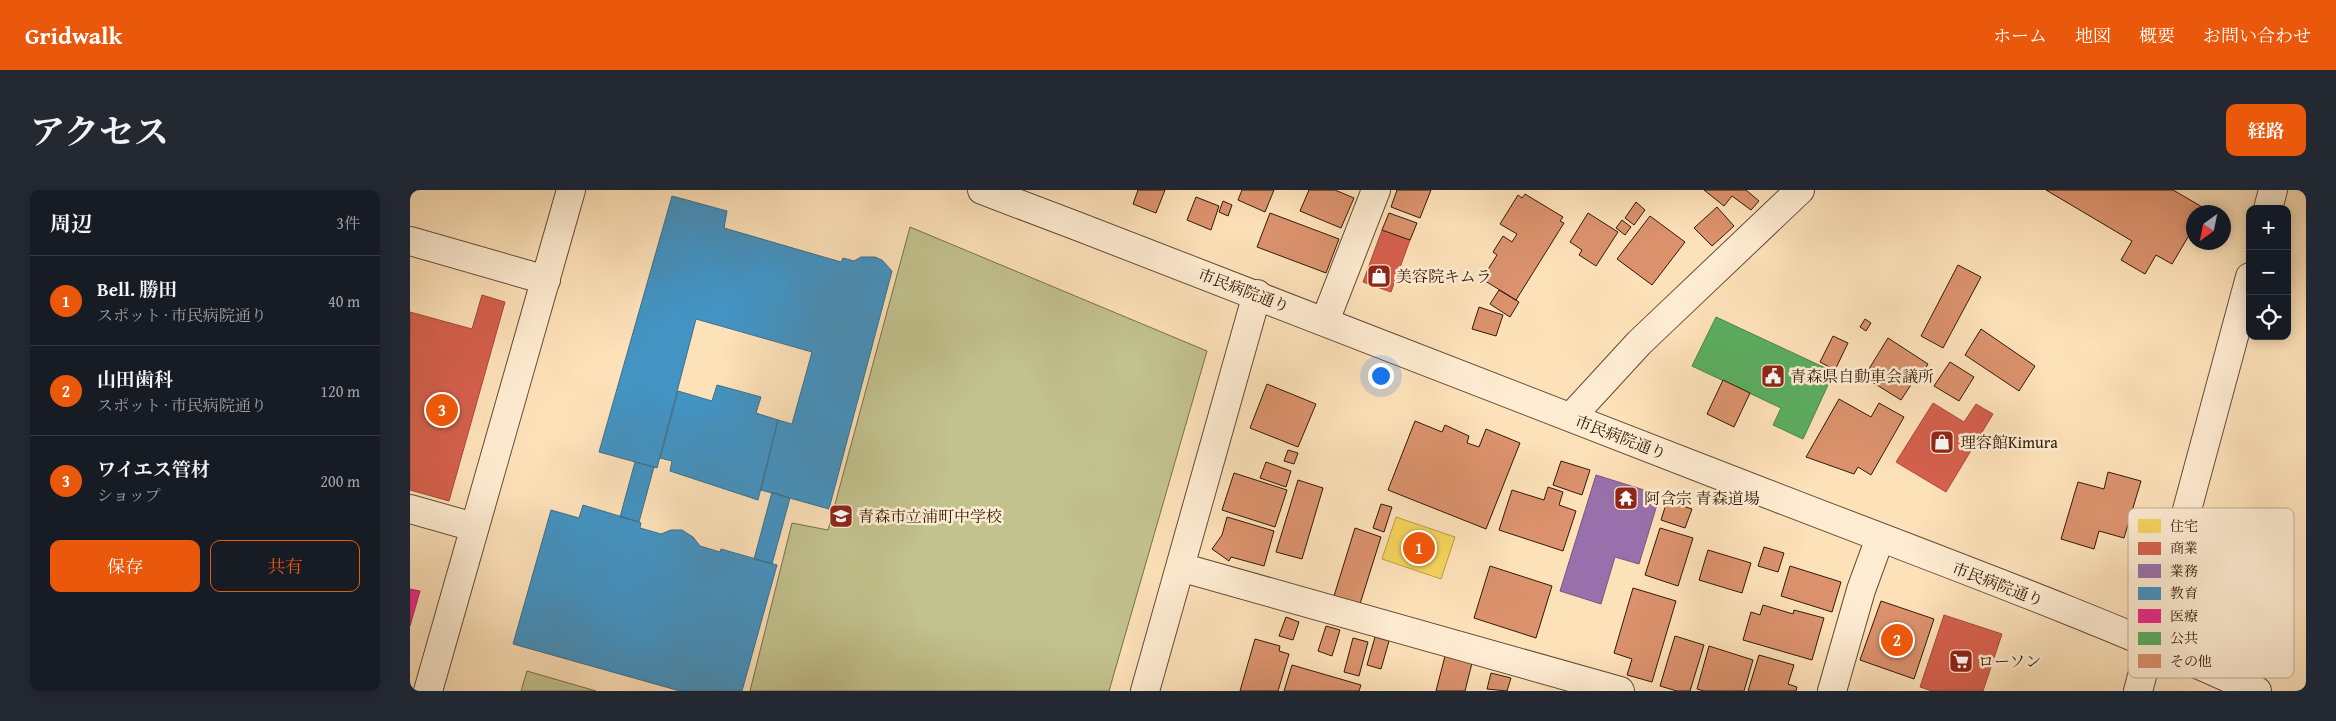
<!DOCTYPE html>
<html lang="ja">
<head>
<meta charset="utf-8">
<style>
  body { margin:0; font-family:"Gentium Book Plus","Noto Serif JP",serif; background:#242831; color:#f1f3f6 }
  .controls { position:absolute; right:15px; top:15px; display:grid; overflow:hidden; border-radius:10px; box-shadow:0 2px 12px #0003 }
  .controls button { width:45px; height:45px; display:grid; place-items:center; padding:0; border:0; border-bottom:1px solid #363941; background:#171b24; color:#f1f3f6; font:25px sans-serif }
  .compass { position:absolute; left:1776px; top:15px; width:45px; height:45px; border-radius:50%; background:#171b24; box-shadow:0 2px 12px #0003; rotate:213deg }
  .you { position:absolute; left:970px; top:185px; width:18px; height:18px; margin:-12px; border:4px solid #fff; border-radius:50%; background:#1a73e8; box-shadow:0 0 0 8px #1a73e833 }
  .badge { display:grid; place-items:center; width:32px; height:32px; border-radius:50%; background:#ea580c; color:#fff; font-size:16px; font-weight:700 }
  .pin { position:absolute; translate:-50% -50%; border:2px solid #fff; box-shadow:0 1px 5px #0006 }
  .list { margin:0; padding:0; list-style:none }
  h2 { display:flex; justify-content:space-between; align-items:center; height:65px; margin:0; padding:0 20px; font-size:21px }
  h2 small { font-size:16px; font-weight:400; color:#9ea1a6 }
  .list li { display:grid; grid-template-columns:32px 1fr auto; gap:15px; align-items:center; box-sizing:border-box; height:90px; padding:0 20px; border-top:1px solid #363941 }
  .list b { display:block; font-size:19px; white-space:nowrap }
  .list p { margin:0; font-size:16px; white-space:nowrap; color:#9ea1a6 }
  .list em { font-size:16px; font-style:normal; color:#9ea1a6 }
  .actions { display:flex; gap:10px; padding:15px 20px }
  .actions a { flex:1; padding:11px 0; border:1px solid #ea580c; border-radius:10px; text-align:center; font-size:18px; color:#ea580c }
  .actions .main { background:#ea580c; color:#fff }
  .icon { flex:none; width:28px; height:28px; fill:none; stroke:currentColor; stroke-width:2; stroke-linecap:round; stroke-linejoin:round }
  .map { position:relative; flex:none; width:1896px; height:501px; overflow:hidden; border-radius:10px }
  header { display:flex; align-items:center; gap:30px; box-sizing:border-box; height:70px; padding:0 25px; background:#ea580c; color:#fff }
  header strong { font-size:24px }
  nav { display:flex; gap:28px; margin-inline-start:auto; font-size:18px }
  .intro { display:flex; align-items:center; justify-content:space-between; box-sizing:border-box; height:120px; padding:0 30px }
  h1 { margin:0; font-size:35px }
  .button { padding:12px 22px; border-radius:10px; background:#ea580c; color:#fff; font-size:18px; font-weight:700 }
  main { display:flex; gap:30px; padding:0 30px }
  aside { flex:1; background:#171b24; border-radius:10px; box-shadow:0 2px 12px #0003 }
  .map>svg:first-child { display:block }
  .green { fill:#c2c28e; stroke:#7a6e4b }
  .homes { fill:#f6d55c; stroke:#bb9d43 }
  .shops { fill:#d6604d; stroke:#a44b38 }
  .offices { fill:#9970ab; stroke:#7a567a }
  .schools { fill:#4393c3; stroke:#3e6f8b }
  .health { fill:#e7298a; stroke:#b02463 }
  .public { fill:#5aae61; stroke:#4e8246 }
  .building { fill:#db926d; stroke:#311a08 }
  .lines { fill:none; stroke-linecap:round; stroke-linejoin:round }
  .minor-casing { stroke:#644c34; stroke-width:30 }
  .tertiary-casing { stroke:#644c34; stroke-width:30 }
  .minor { stroke:#feecd2; stroke-width:28 }
  .tertiary { stroke:#feecd2; stroke-width:28 }
  .labels { text-anchor:middle; stroke-width:5; stroke-linejoin:round; paint-order:stroke }
  .poi-label { font-size:16px; fill:#311a08; stroke:#feecd2; text-anchor:start }
  .street-label { font-size:16px; fill:#311a08; stroke:#feecd2 }
  .key { fill:#feecd2; stroke:#c0ad95; stroke-width:1 }
  .key-label { font-size:14px; fill:#311a08 }
</style>
</head>
<body>
<header>
<strong>Gridwalk</strong>
<nav><a>ホーム</a><a>地図</a><a>概要</a><a>お問い合わせ</a></nav>
</header>
<div class="intro"><h1>アクセス</h1><a class="button">経路</a></div>
<main>
<aside>
<h2>周辺<small>3件</small></h2>
<ul class="list">
<li><span class="badge">1</span><div><b>Bell. 勝田</b><p>スポット · 市民病院通り</p></div><em>40 m</em></li>
<li><span class="badge">2</span><div><b>山田歯科</b><p>スポット · 市民病院通り</p></div><em>120 m</em></li>
<li><span class="badge">3</span><div><b>ワイエス管材</b><p>ショップ</p></div><em>200 m</em></li>
</ul>
<div class="actions"><a class="main">保存</a><a>共有</a></div>
</aside>
<div class="map">
<svg width="1896" height="501" viewBox="0 0 1896 501">
  <rect width="100%" height="100%" fill="#fde1b9"/>
  <filter id="stains"><feTurbulence type="fractalNoise" baseFrequency=".004" numOctaves="4"/><feColorMatrix values="0 0 0 0 .2 0 0 0 0 .09 0 0 0 0 .02 0 0 0 .5 -.17"/></filter>
  <radialGradient id="worn" r=".72"><stop offset=".6" stop-color="#630" stop-opacity="0"/><stop offset="1" stop-color="#630" stop-opacity=".3"/></radialGradient>
  <path class="green" d="M 500,37 L 797,161 L 699,501 L 340,501 L 382,333 L 418,340 Z
    M 117,481 L 186,501 L 111,501 Z"/>
  <path class="homes" d="M 986,327 L 1045,347 L 1031,389 L 972,369 Z"/>
  <path class="shops" d="M 972,40 L 1000,50 L 981,102 L 953,92 Z
    M 72,105 L 95,112 L 39,311 L 0,300 L 0,122 L 62,139 Z
    M 1523,213 L 1554,232 L 1566,214 L 1583,224 L 1536,302 L 1486,272 Z
    M 1534,425 L 1592,444 L 1573,501 L 1522,501 L 1510,497 Z"/>
  <path class="offices" d="M 1186,285 L 1250,305 L 1229,374 L 1205,367 L 1191,414 L 1150,401 Z"/>
  <path class="schools" d="M 262,6 L 317,21 L 314,38 L 431,72 L 433,68 L 444,71 L 451,67 L 465,67 L 472,70 L 482,81 L 419,319 L 351,300 L 368,230 L 382,234 L 402,162 L 286,129 L 247,278 L 189,262 Z
    M 307,195 L 351,207 L 346,223 L 368,230 L 348,310 L 260,281 L 262,271 L 250,268 L 268,201 L 302,211 Z
    M 225,272 L 244,277 L 229,332 L 210,327 Z
    M 362,302 L 380,308 L 362,374 L 344,369 Z
    M 173,315 L 229,332 L 231,333 L 230,338 L 251,344 L 261,340 L 272,340 L 283,347 L 290,356 L 310,362 L 311,359 L 367,375 L 332,501 L 270,501 L 103,454 L 141,320 L 169,328 Z"/>
  <path class="health" d="M 0,399 L 10,401 L 0,436 Z"/>
  <path class="public" d="M 1306,127 L 1424,182 L 1393,249 L 1363,235 L 1371,218 L 1282,176 Z"/>
  <path class="building" d="M 728,0 L 755,0 L 746,23 L 723,14 Z
    M 832,0 L 864,0 L 855,22 L 828,10 Z
    M 899,0 L 925,0 L 944,8 L 931,38 L 890,21 Z
    M 987,0 L 1021,0 L 1010,28 L 981,17 Z
    M 1294,0 L 1336,0 L 1349,11 L 1341,20 L 1322,6 L 1314,16 Z
    M 1636,0 L 1763,0 L 1794,18 L 1792,22 L 1784,22 L 1784,37 L 1762,74 L 1746,65 L 1735,84 L 1711,70 L 1722,51 Z
    M 1115,4 L 1153,27 L 1150,31 L 1154,33 L 1106,110 L 1072,89 L 1087,65 L 1083,62 L 1093,46 L 1102,52 L 1107,44 L 1090,34 L 1108,5 L 1112,8 Z
    M 786,7 L 809,16 L 801,40 L 777,30 Z
    M 813,11 L 822,15 L 818,26 L 809,22 Z
    M 1226,12 L 1235,20 L 1224,35 L 1215,28 Z
    M 1307,17 L 1324,36 L 1302,56 L 1284,38 Z
    M 860,23 L 929,49 L 916,83 L 847,57 Z
    M 979,23 L 1007,33 L 1000,50 L 972,40 Z
    M 1178,23 L 1208,42 L 1186,76 L 1169,65 L 1172,60 L 1160,52 Z
    M 1240,26 L 1275,52 L 1242,95 L 1207,69 Z
    M 1212,30 L 1221,37 L 1215,45 L 1206,38 Z
    M 1548,75 L 1571,87 L 1533,158 L 1511,146 Z
    M 1089,100 L 1109,112 L 1100,127 L 1080,114 Z
    M 1069,117 L 1093,125 L 1086,146 L 1062,139 Z
    M 1455,129 L 1461,133 L 1456,141 L 1450,137 Z
    M 1571,139 L 1625,176 L 1609,201 L 1555,165 Z
    M 1423,146 L 1438,153 L 1425,180 L 1410,172 Z
    M 1478,148 L 1518,174 L 1509,189 L 1506,187 L 1491,210 L 1454,187 Z
    M 1540,172 L 1564,187 L 1549,211 L 1524,196 Z
    M 1313,190 L 1340,203 L 1324,237 L 1297,224 Z
    M 857,194 L 906,214 L 888,257 L 840,238 Z
    M 1429,209 L 1461,227 L 1469,213 L 1494,227 L 1461,285 L 1448,277 L 1444,284 L 1396,267 Z
    M 1005,231 L 1032,242 L 1035,235 L 1059,246 L 1057,253 L 1069,257 L 1076,239 L 1110,253 L 1076,339 L 978,300 Z
    M 878,260 L 888,263 L 884,274 L 874,271 Z
    M 1151,271 L 1180,280 L 1172,305 L 1143,295 Z
    M 856,272 L 881,281 L 876,297 L 850,288 Z
    M 1698,282 L 1731,291 L 1714,348 L 1689,341 L 1684,359 L 1651,349 L 1668,292 L 1694,299 Z
    M 824,283 L 877,300 L 865,337 L 812,320 Z
    M 888,290 L 913,298 L 892,369 L 866,362 Z
    M 1138,297 L 1153,302 L 1149,315 L 1166,321 L 1153,361 L 1089,340 L 1102,300 L 1134,310 Z
    M 1257,311 L 1282,319 L 1275,338 L 1251,330 Z
    M 971,314 L 982,317 L 974,342 L 963,338 Z
    M 817,327 L 864,341 L 854,376 L 821,367 L 819,371 L 802,359 L 812,345 Z
    M 945,338 L 971,347 L 950,414 L 924,406 Z
    M 1250,338 L 1283,348 L 1268,396 L 1235,385 Z
    M 1354,357 L 1374,363 L 1368,382 L 1348,376 Z
    M 1298,360 L 1341,373 L 1332,403 L 1289,390 Z
    M 1080,376 L 1142,396 L 1126,448 L 1064,428 Z
    M 1380,376 L 1431,392 L 1422,422 L 1371,406 Z
    M 1223,398 L 1266,411 L 1242,492 L 1217,485 L 1222,469 L 1204,463 Z
    M 1471,411 L 1524,429 L 1504,489 L 1450,470 Z
    M 1353,415 L 1383,424 L 1384,420 L 1414,428 L 1402,470 L 1333,450 L 1341,422 L 1350,425 Z
    M 876,427 L 889,432 L 883,450 L 869,446 Z
    M 916,436 L 930,440 L 922,466 L 908,461 Z
    M 1265,446 L 1294,455 L 1280,501 L 1267,501 L 1250,496 Z
    M 965,447 L 979,451 L 971,479 L 957,475 Z
    M 943,448 L 958,452 L 949,486 L 934,482 Z
    M 845,449 L 870,456 L 869,461 L 879,464 L 868,501 L 830,501 Z
    M 1299,456 L 1343,470 L 1334,501 L 1294,501 L 1287,499 Z
    M 1349,465 L 1384,475 L 1378,494 L 1387,497 L 1386,501 L 1338,501 Z
    M 1035,466 L 1062,473 L 1055,501 L 1026,501 Z
    M 882,475 L 951,495 L 949,501 L 874,501 Z
    M 1081,483 L 1101,488 L 1097,501 L 1077,499 Z"/>
  <g class="lines">
    <g class="minor-casing">
      <path id="minor" d="M 0,51 L 136,90
        M 915,131 L 966,0
        M 1161,227 L 1229,153 L 1390,0
        M 0,319 L 64,337
        M 770,377 L 1210,501
        M 735,501 L 847,104
        M 1422,501 L 1451,400 L 1470,348"/>
    </g>
    <g class="tertiary-casing">
      <path id="tertiary" d="M 572,0 C 834,99 1095,201 1355,303 C 1520,367 1686,427 1847,501
        M 1858,19 L 1863,0
        M 18,501 L 161,0
        M 1728,501 L 1840,87"/>
    </g>
    <use href="#minor" class="minor"/>
    <use href="#tertiary" class="tertiary"/>
  </g>
  <defs>
    <g id="shop-square" transform="scale(1.25)"><rect x="-9" y="-9" width="18" height="18" rx="4" fill="#8f2418" stroke="#feecd2"/><path d="M-5-2.5h2.3a2.7 3.5 0 0 1 5.4 0H5L5.5 6h-11ZM-1.5-2.5h3a1.5 2.3 0 0 0-3 0Z" fill="#fff"/></g>
    <g id="civic-square" transform="scale(1.25)"><rect x="-9" y="-9" width="18" height="18" rx="4" fill="#8f2418" stroke="#feecd2"/><path d="M-.6-6.5H3V-4.5H.6V-3L4-1V1h2V6H-6V1h2V-1L-.6-3ZM-1.2 2.5V6h2.4V2.5Z" fill="#fff"/></g>
    <g id="temple-square" transform="scale(1.25)"><rect x="-9" y="-9" width="18" height="18" rx="4" fill="#8f2418" stroke="#feecd2"/><path d="M0-6L5-2H3V0L6.5 2.5H4V6H1.5V3h-3V6H-4V2.5H-6.5L-3 0V-2H-5Z" fill="#fff"/></g>
    <g id="school-square" transform="scale(1.25)"><rect x="-9" y="-9" width="18" height="18" rx="4" fill="#8f2418" stroke="#feecd2"/><path d="M0-5L7-2L0 1L-7-2ZM-4 1L0 2.5L4 1V4Q0 6-4 4Z" fill="#fff"/></g>
    <g id="supermarket-square" transform="scale(1.25)"><rect x="-9" y="-9" width="18" height="18" rx="4" fill="#8f2418" stroke="#feecd2"/><path d="M-6-5.5h2.5l.6 2H6L4.5 2H-2.5L-4.4-4H-6ZM-1.5 3.2a1.3 1.3 0 1 0 .1 0ZM3 3.2a1.3 1.3 0 1 0 .1 0Z" fill="#fff"/></g>
  </defs>
  <g fill-rule="evenodd">
    <use href="#shop-square" x="969" y="86"/>
    <use href="#civic-square" x="1363" y="186"/>
    <use href="#shop-square" x="1532" y="252"/>
    <use href="#temple-square" x="1216" y="308"/>
    <use href="#school-square" x="431" y="326"/>
    <use href="#supermarket-square" x="1551" y="471"/>
  </g>
  <g class="labels">
    <g class="poi-label">
      <text x="986" y="92">美容院キムラ</text>
      <text x="1380" y="192">青森県自動車会議所</text>
      <text x="1550" y="258">理容館Kimura</text>
      <text x="1234" y="314">阿含宗 青森道場</text>
      <text x="448" y="332">青森市立浦町中学校</text>
      <text x="1568" y="477">ローソン</text>
    </g>
    <g class="street-label">
      <text transform="translate(834 100) rotate(21)" y="6">市民病院通り</text>
      <text transform="translate(1211 247) rotate(21)" y="6">市民病院通り</text>
      <text transform="translate(1588 394) rotate(21)" y="6">市民病院通り</text>
    </g>
  </g>
  <rect x="1718" y="318" width="166" height="170" rx="8" class="key"/>
  <rect x="1728" y="329" width="23" height="14" fill="#f6d55c"/>
  <rect x="1728" y="352" width="23" height="13" fill="#d6604d"/>
  <rect x="1728" y="374" width="23" height="14" fill="#9970ab"/>
  <rect x="1728" y="397" width="23" height="13" fill="#4393c3"/>
  <rect x="1728" y="419" width="23" height="14" fill="#e7298a"/>
  <rect x="1728" y="442" width="23" height="13" fill="#5aae61"/>
  <rect x="1728" y="464" width="23" height="14" fill="#db926d"/>
  <g class="key-label">
    <text x="1760" y="341">住宅</text>
    <text x="1760" y="363">商業</text>
    <text x="1760" y="386">業務</text>
    <text x="1760" y="408">教育</text>
    <text x="1760" y="431">医療</text>
    <text x="1760" y="453">公共</text>
    <text x="1760" y="476">その他</text>
  </g>
  <rect width="100%" height="100%" filter="url(#stains)"/>
  <rect width="100%" height="100%" fill="url(#worn)"/>
</svg>
<div class="controls">
<button>+</button>
<button>−</button>
<button><svg class="icon" aria-label="locate" viewBox="0 0 24 24"><circle cx="12" cy="12" r="6"/><path d="M12 2v4M12 18v4M2 12h4M18 12h4"/></svg></button>
</div>
<svg class="compass" viewBox="-18 -18 36 36"><path d="M0-13l5 13h-10z" fill="#e53935"/><path d="M0 13l5-13h-10z" fill="#9ea1a6"/></svg>
<div class="you"></div>
<div class="pin badge" style="left:1009px;top:358px">1</div>
<div class="pin badge" style="left:1487px;top:450px">2</div>
<div class="pin badge" style="left:32px;top:220px">3</div>
</div>
</main>
</body>
</html>
